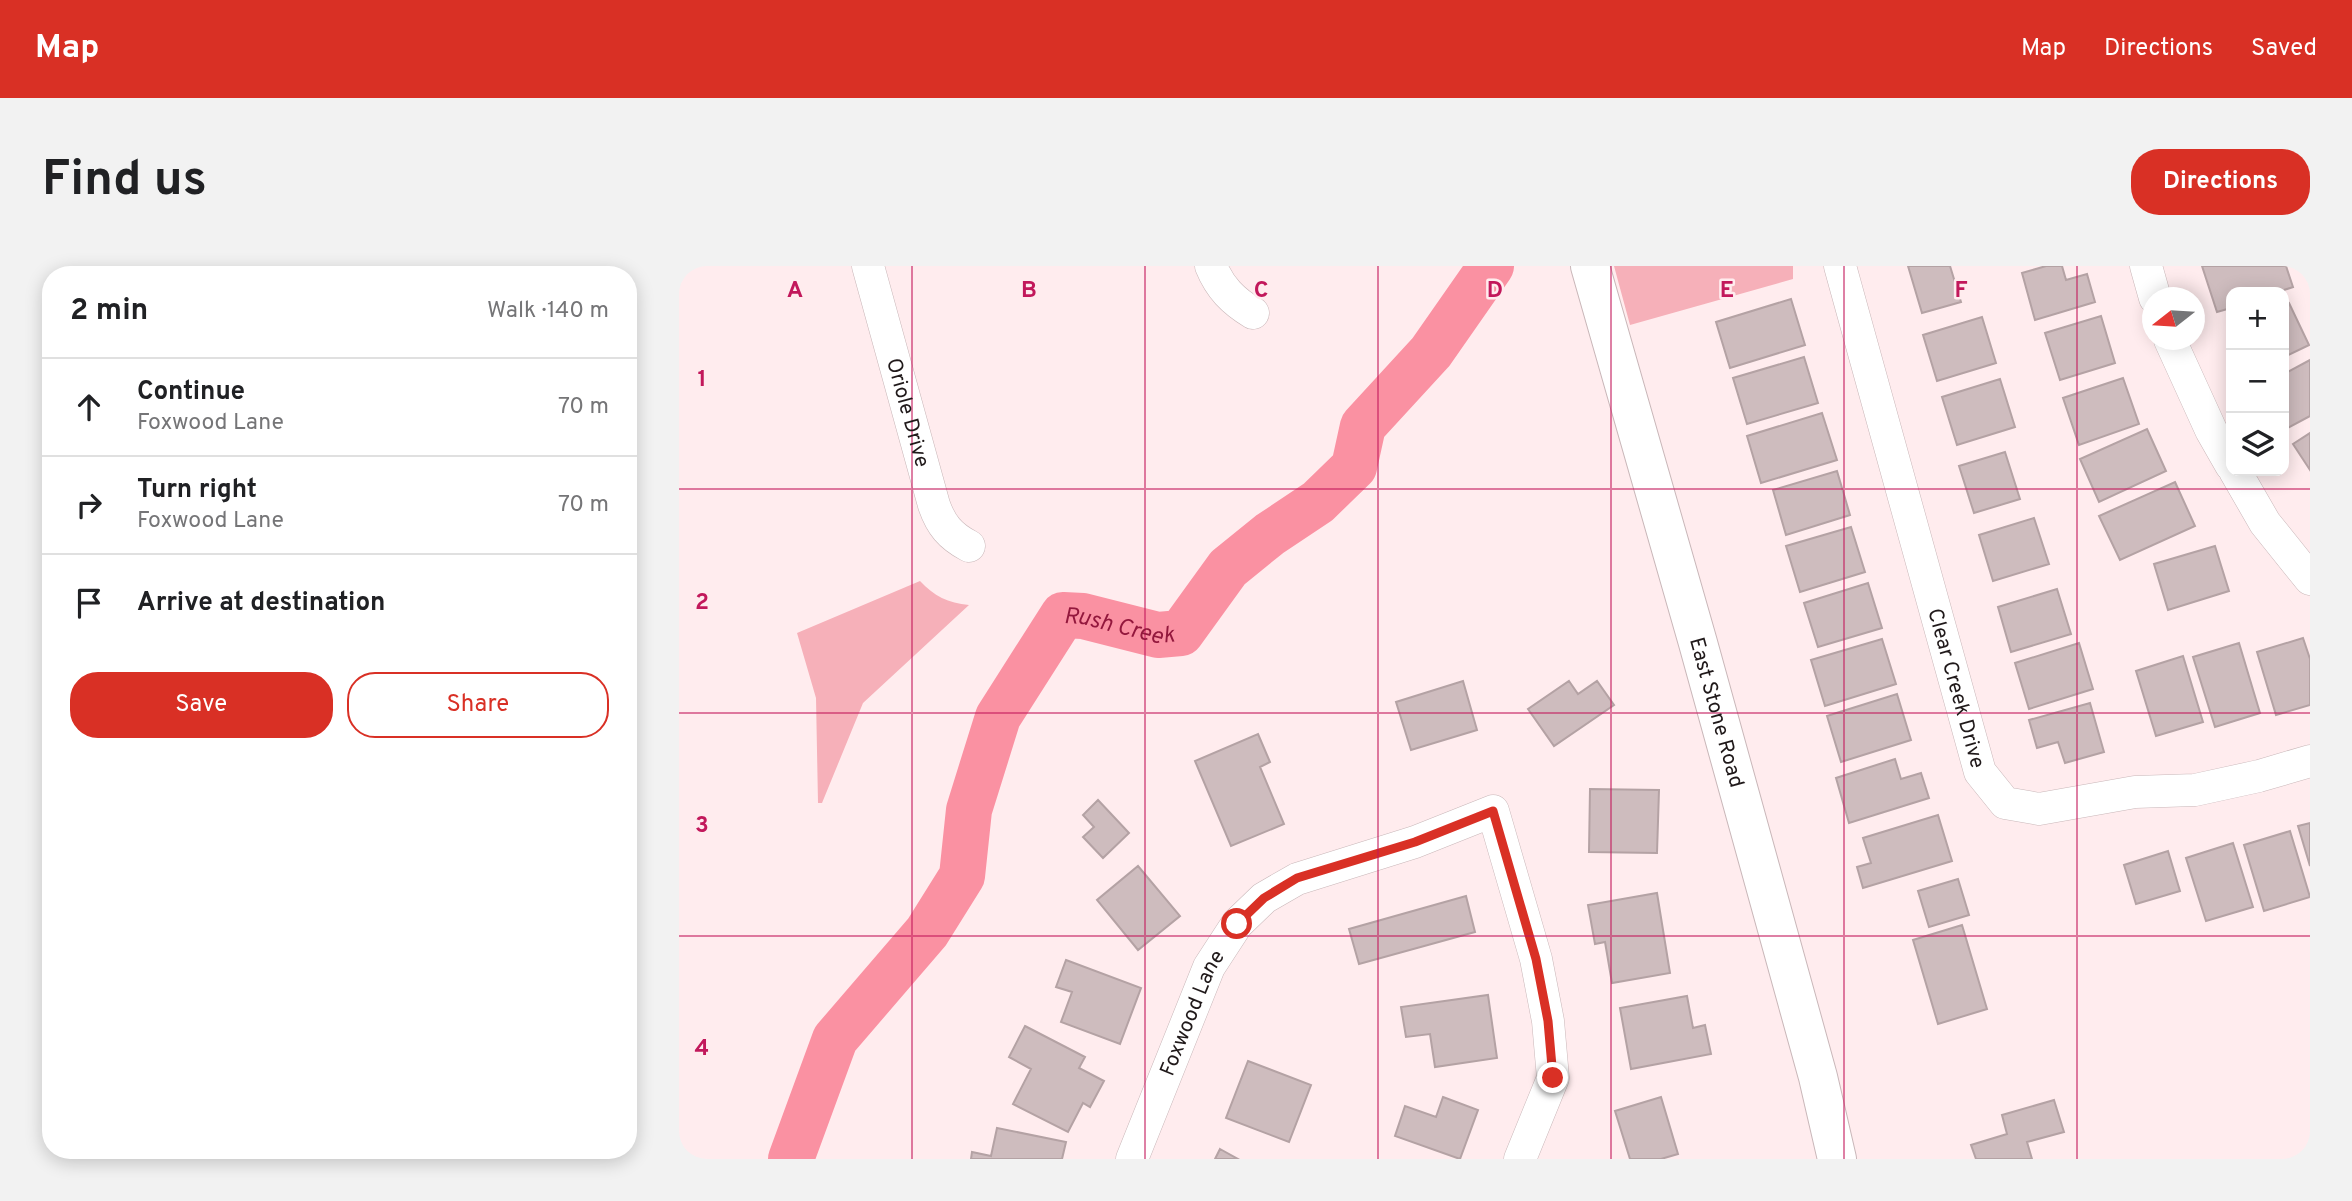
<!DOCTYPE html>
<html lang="en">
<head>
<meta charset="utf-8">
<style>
  body { margin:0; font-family:Overpass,sans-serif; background:#f2f2f2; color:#202124 }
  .controls { position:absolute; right:21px; top:21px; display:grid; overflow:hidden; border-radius:14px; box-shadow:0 4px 18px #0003 }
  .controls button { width:63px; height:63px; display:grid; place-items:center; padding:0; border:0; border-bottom:2px solid #e0e0e0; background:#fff; color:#202124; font:35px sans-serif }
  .compass { position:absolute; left:1463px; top:21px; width:63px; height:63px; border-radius:50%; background:#fff; box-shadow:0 4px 18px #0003; rotate:253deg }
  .stop { position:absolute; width:21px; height:21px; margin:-16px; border:5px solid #d93025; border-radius:50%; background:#fff }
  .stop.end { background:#d93025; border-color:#fff; box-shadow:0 2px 7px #0008 }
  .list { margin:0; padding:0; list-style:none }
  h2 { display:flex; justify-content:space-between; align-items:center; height:91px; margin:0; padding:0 28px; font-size:30px }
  h2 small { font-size:23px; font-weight:400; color:#757577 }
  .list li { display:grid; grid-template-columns:46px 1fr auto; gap:21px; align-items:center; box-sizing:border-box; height:98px; padding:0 28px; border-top:2px solid #e0e0e0 }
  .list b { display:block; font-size:26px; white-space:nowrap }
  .list p { margin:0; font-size:23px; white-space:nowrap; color:#757577 }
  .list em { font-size:23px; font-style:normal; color:#757577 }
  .actions { display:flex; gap:14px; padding:21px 28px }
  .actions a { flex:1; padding:16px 0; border:2px solid #d93025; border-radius:28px; text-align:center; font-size:24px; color:#d93025 }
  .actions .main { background:#d93025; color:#fff }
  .icon { flex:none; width:38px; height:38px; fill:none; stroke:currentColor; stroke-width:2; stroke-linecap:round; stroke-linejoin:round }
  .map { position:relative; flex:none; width:1631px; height:893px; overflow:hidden; border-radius:28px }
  header { display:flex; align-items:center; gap:42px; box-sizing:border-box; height:98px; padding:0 35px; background:#d93025; color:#fff }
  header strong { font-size:33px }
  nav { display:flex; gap:38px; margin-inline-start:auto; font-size:24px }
  .intro { display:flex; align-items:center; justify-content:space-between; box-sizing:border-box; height:168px; padding:0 42px }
  h1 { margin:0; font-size:49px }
  .button { padding:18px 32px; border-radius:28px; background:#d93025; color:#fff; font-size:24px; font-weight:700 }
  main { display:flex; gap:42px; padding:0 42px }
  aside { flex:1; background:#fff; border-radius:28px; box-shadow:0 4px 18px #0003 }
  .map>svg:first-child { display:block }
  .green { fill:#f6b0b9 }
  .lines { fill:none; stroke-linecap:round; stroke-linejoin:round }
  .river { stroke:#fa91a2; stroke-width:46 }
  .building { fill:#cebcbe; stroke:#b4a2a4; stroke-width:2 }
  .minor-casing { stroke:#c9b7b9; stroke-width:33 }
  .major-casing { stroke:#c9b7b9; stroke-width:40 }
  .minor { stroke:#fff; stroke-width:32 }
  .major { stroke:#fff; stroke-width:38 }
  .route { stroke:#d93025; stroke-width:9 }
  .grid { fill:none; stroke:#c2185b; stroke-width:2; stroke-opacity:0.55 }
  .labels { text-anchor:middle; stroke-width:5; stroke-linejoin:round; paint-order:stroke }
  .street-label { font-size:21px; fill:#20191a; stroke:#ffecee }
  .water-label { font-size:23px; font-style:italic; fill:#93183d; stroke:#ffecee }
  .grid-label { font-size:23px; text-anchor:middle; font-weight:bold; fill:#c2185b; stroke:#ffecee; stroke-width:5; stroke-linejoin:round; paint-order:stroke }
</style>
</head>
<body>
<header>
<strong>Map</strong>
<nav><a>Map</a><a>Directions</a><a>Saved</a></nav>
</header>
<div class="intro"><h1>Find us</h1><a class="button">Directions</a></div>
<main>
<aside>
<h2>2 min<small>Walk · 140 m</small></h2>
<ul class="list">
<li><svg class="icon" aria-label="ahead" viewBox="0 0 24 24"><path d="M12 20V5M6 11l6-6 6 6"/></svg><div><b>Continue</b><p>Foxwood Lane</p></div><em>70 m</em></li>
<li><svg class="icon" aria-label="right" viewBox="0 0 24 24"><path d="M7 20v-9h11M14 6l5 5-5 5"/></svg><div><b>Turn right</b><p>Foxwood Lane</p></div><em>70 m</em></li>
<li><svg class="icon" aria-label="arrive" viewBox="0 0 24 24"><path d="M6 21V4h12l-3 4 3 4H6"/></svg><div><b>Arrive at destination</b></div></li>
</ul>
<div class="actions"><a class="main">Save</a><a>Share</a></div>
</aside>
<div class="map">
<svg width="1631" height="893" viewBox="0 0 1631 893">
  <rect width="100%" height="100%" fill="#ffecee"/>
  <path class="green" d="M 935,0 L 1114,0 L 1114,13 L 951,59 Z
    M 241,315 C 255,330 269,337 290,339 L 184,437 L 143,537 L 139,537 L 137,432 L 118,367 Z"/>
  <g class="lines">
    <path class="river" id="s1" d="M 112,893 L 156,773 L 248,666 L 283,610 L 290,544 L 319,451 L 384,349 L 404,350 L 479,369 L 502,367 L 549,302 L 591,268 L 639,236 L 675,201 L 684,160 L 752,86 L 812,0"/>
  </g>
  <path class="building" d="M 1229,0 L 1271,0 L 1282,36 L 1243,47 Z
    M 1367,0 L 1383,0 L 1387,14 L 1408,8 L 1416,36 L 1356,54 L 1343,7 Z
    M 1523,0 L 1607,0 L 1614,21 L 1599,26 L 1552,26 L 1552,42 L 1538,46 Z
    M 1112,33 L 1126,79 L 1051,102 L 1037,56 Z
    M 1610,37 L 1630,79 L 1605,91 L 1605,39 Z
    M 1422,50 L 1436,97 L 1381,114 L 1366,67 Z
    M 1303,51 L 1317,97 L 1258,115 L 1244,69 Z
    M 1125,91 L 1139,137 L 1068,158 L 1054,112 Z
    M 1631,94 L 1631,150 L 1605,164 L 1605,108 Z
    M 1444,112 L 1460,158 L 1400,179 L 1384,132 Z
    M 1321,113 L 1336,161 L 1278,179 L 1263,131 Z
    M 1143,147 L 1158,194 L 1082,217 L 1068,170 Z
    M 1468,163 L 1487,205 L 1420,236 L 1401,193 Z
    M 1631,167 L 1631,204 L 1614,178 Z
    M 1326,186 L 1341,233 L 1295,247 L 1280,200 Z
    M 1158,205 L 1171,249 L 1107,269 L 1094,224 Z
    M 1496,216 L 1516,260 L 1441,294 L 1420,250 Z
    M 1355,252 L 1370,298 L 1314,315 L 1300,269 Z
    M 1172,261 L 1186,306 L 1121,326 L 1107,280 Z
    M 1536,280 L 1550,325 L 1489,344 L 1475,298 Z
    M 1189,317 L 1203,362 L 1139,381 L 1125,337 Z
    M 1378,323 L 1392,368 L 1332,386 L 1319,341 Z
    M 1624,372 L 1631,393 L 1631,439 L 1597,449 L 1578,386 Z
    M 1203,373 L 1217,418 L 1146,440 L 1132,394 Z
    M 1400,377 L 1414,423 L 1350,443 L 1336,397 Z
    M 1560,377 L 1581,447 L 1536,461 L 1514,391 Z
    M 1504,390 L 1524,456 L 1477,470 L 1457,405 Z
    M 784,415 L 798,464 L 732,484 L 717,436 Z
    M 890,415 L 899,428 L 918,415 L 935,439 L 875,480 L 849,443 Z
    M 1218,428 L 1232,474 L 1162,496 L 1148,450 Z
    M 1411,437 L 1425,486 L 1386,497 L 1379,476 L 1358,482 L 1350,454 Z
    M 579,468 L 591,496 L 581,501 L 605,558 L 552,580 L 516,495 Z
    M 1216,493 L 1222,513 L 1242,507 L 1250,532 L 1170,557 L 1157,512 Z
    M 911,523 L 980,524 L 978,587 L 910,586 Z
    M 419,534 L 450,567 L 424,592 L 404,571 L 415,561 L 404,549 Z
    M 1259,549 L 1273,595 L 1184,622 L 1178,601 L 1192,597 L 1184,572 Z
    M 1631,557 L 1631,600 L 1619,560 Z
    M 1611,565 L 1631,631 L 1585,645 L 1565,579 Z
    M 1554,577 L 1574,641 L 1527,655 L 1507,592 Z
    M 1489,585 L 1501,625 L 1457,638 L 1445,599 Z
    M 459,600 L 501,650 L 459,684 L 418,634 Z
    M 1279,613 L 1290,649 L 1250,661 L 1239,625 Z
    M 978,627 L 991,707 L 933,717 L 926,676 L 916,678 L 909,639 Z
    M 787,630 L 796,666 L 680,698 L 670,663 Z
    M 1283,659 L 1308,743 L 1259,758 L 1234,674 Z
    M 387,694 L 462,722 L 441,778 L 382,756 L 393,726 L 377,721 Z
    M 809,729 L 818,792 L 756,801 L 751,768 L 727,771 L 722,741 Z
    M 1008,730 L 1014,762 L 1026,759 L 1032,788 L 952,803 L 941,742 Z
    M 346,760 L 406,791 L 400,802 L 425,815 L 411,841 L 404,837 L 389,866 L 334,838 L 352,803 L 330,791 Z
    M 569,795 L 632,819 L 610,876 L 547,852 Z
    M 764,831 L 799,844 L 781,893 L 716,870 L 726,840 L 757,851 Z
    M 982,831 L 999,888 L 982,893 L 951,893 L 936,845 Z
    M 1375,834 L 1385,866 L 1348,876 L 1353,893 L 1297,893 L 1292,879 L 1328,868 L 1323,849 Z
    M 318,862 L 387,876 L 383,893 L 292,893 L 293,886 L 312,890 Z
    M 541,883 L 559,893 L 536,893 Z"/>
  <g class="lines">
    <g class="minor-casing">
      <g id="minor">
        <path id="s2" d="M 189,0 L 255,239 C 262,259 271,270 290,280"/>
        <path d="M 532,0 C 541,22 554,35 574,47"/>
        <path id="s3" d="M 1161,0 L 1301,506 L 1326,537 L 1360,543 L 1456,526 L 1516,524 L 1580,510 L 1631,495"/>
        <path d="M 1467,0 L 1476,32"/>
        <path d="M 1491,74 L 1532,164 L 1552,199"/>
        <path d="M 1556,205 L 1586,257 L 1631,313"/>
        <path id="s4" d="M 453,893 L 530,701 L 558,658 L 585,632 L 618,613 L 736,576 L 814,545 L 857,693 L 869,755 L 874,812 L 841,893"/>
      </g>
    </g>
    <g class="major-casing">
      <g id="major">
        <path id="s5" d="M 911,0 L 1019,377 L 1139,811 L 1158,893"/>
      </g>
    </g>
    <use href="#minor" class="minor"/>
    <use href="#major" class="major"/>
  </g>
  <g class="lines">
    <path class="route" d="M 558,658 L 585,632 L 618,612 L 736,576 L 814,545 L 857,693 L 869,755 L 874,812"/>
  </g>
  <path class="grid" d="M 233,0 L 233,893M 466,0 L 466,893M 699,0 L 699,893M 932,0 L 932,893M 1165,0 L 1165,893M 1398,0 L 1398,893M 0,223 L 1631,223M 0,447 L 1631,447M 0,670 L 1631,670"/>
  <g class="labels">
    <g class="street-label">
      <text dy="7" stroke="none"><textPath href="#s2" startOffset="152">Oriole Drive</textPath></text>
      <text dy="7" stroke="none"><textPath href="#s3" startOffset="438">Clear Creek Drive</textPath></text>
      <text dy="7" stroke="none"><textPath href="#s5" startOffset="464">East Stone Road</textPath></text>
      <text dy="7" stroke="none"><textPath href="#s4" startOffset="158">Foxwood Lane</textPath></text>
    </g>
    <g class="water-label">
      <text dy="8" stroke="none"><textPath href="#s1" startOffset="677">Rush Creek</textPath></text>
    </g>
  </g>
  <g class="grid-label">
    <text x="116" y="31">A</text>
    <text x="350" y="31">B</text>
    <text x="582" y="31">C</text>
    <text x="816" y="31">D</text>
    <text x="1048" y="31">E</text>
    <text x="1282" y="31">F</text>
    <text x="23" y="120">1</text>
    <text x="23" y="343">2</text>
    <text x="23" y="566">3</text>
    <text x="23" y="789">4</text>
  </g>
</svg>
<div class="controls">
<button>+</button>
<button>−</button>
<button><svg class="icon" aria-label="layers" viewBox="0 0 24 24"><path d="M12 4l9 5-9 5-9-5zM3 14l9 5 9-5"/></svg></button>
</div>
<svg class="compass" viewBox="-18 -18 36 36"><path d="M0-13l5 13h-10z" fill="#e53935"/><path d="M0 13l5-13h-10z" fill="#757577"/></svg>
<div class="stop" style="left:558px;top:658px"></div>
<div class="stop end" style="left:874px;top:812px"></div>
</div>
</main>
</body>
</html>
